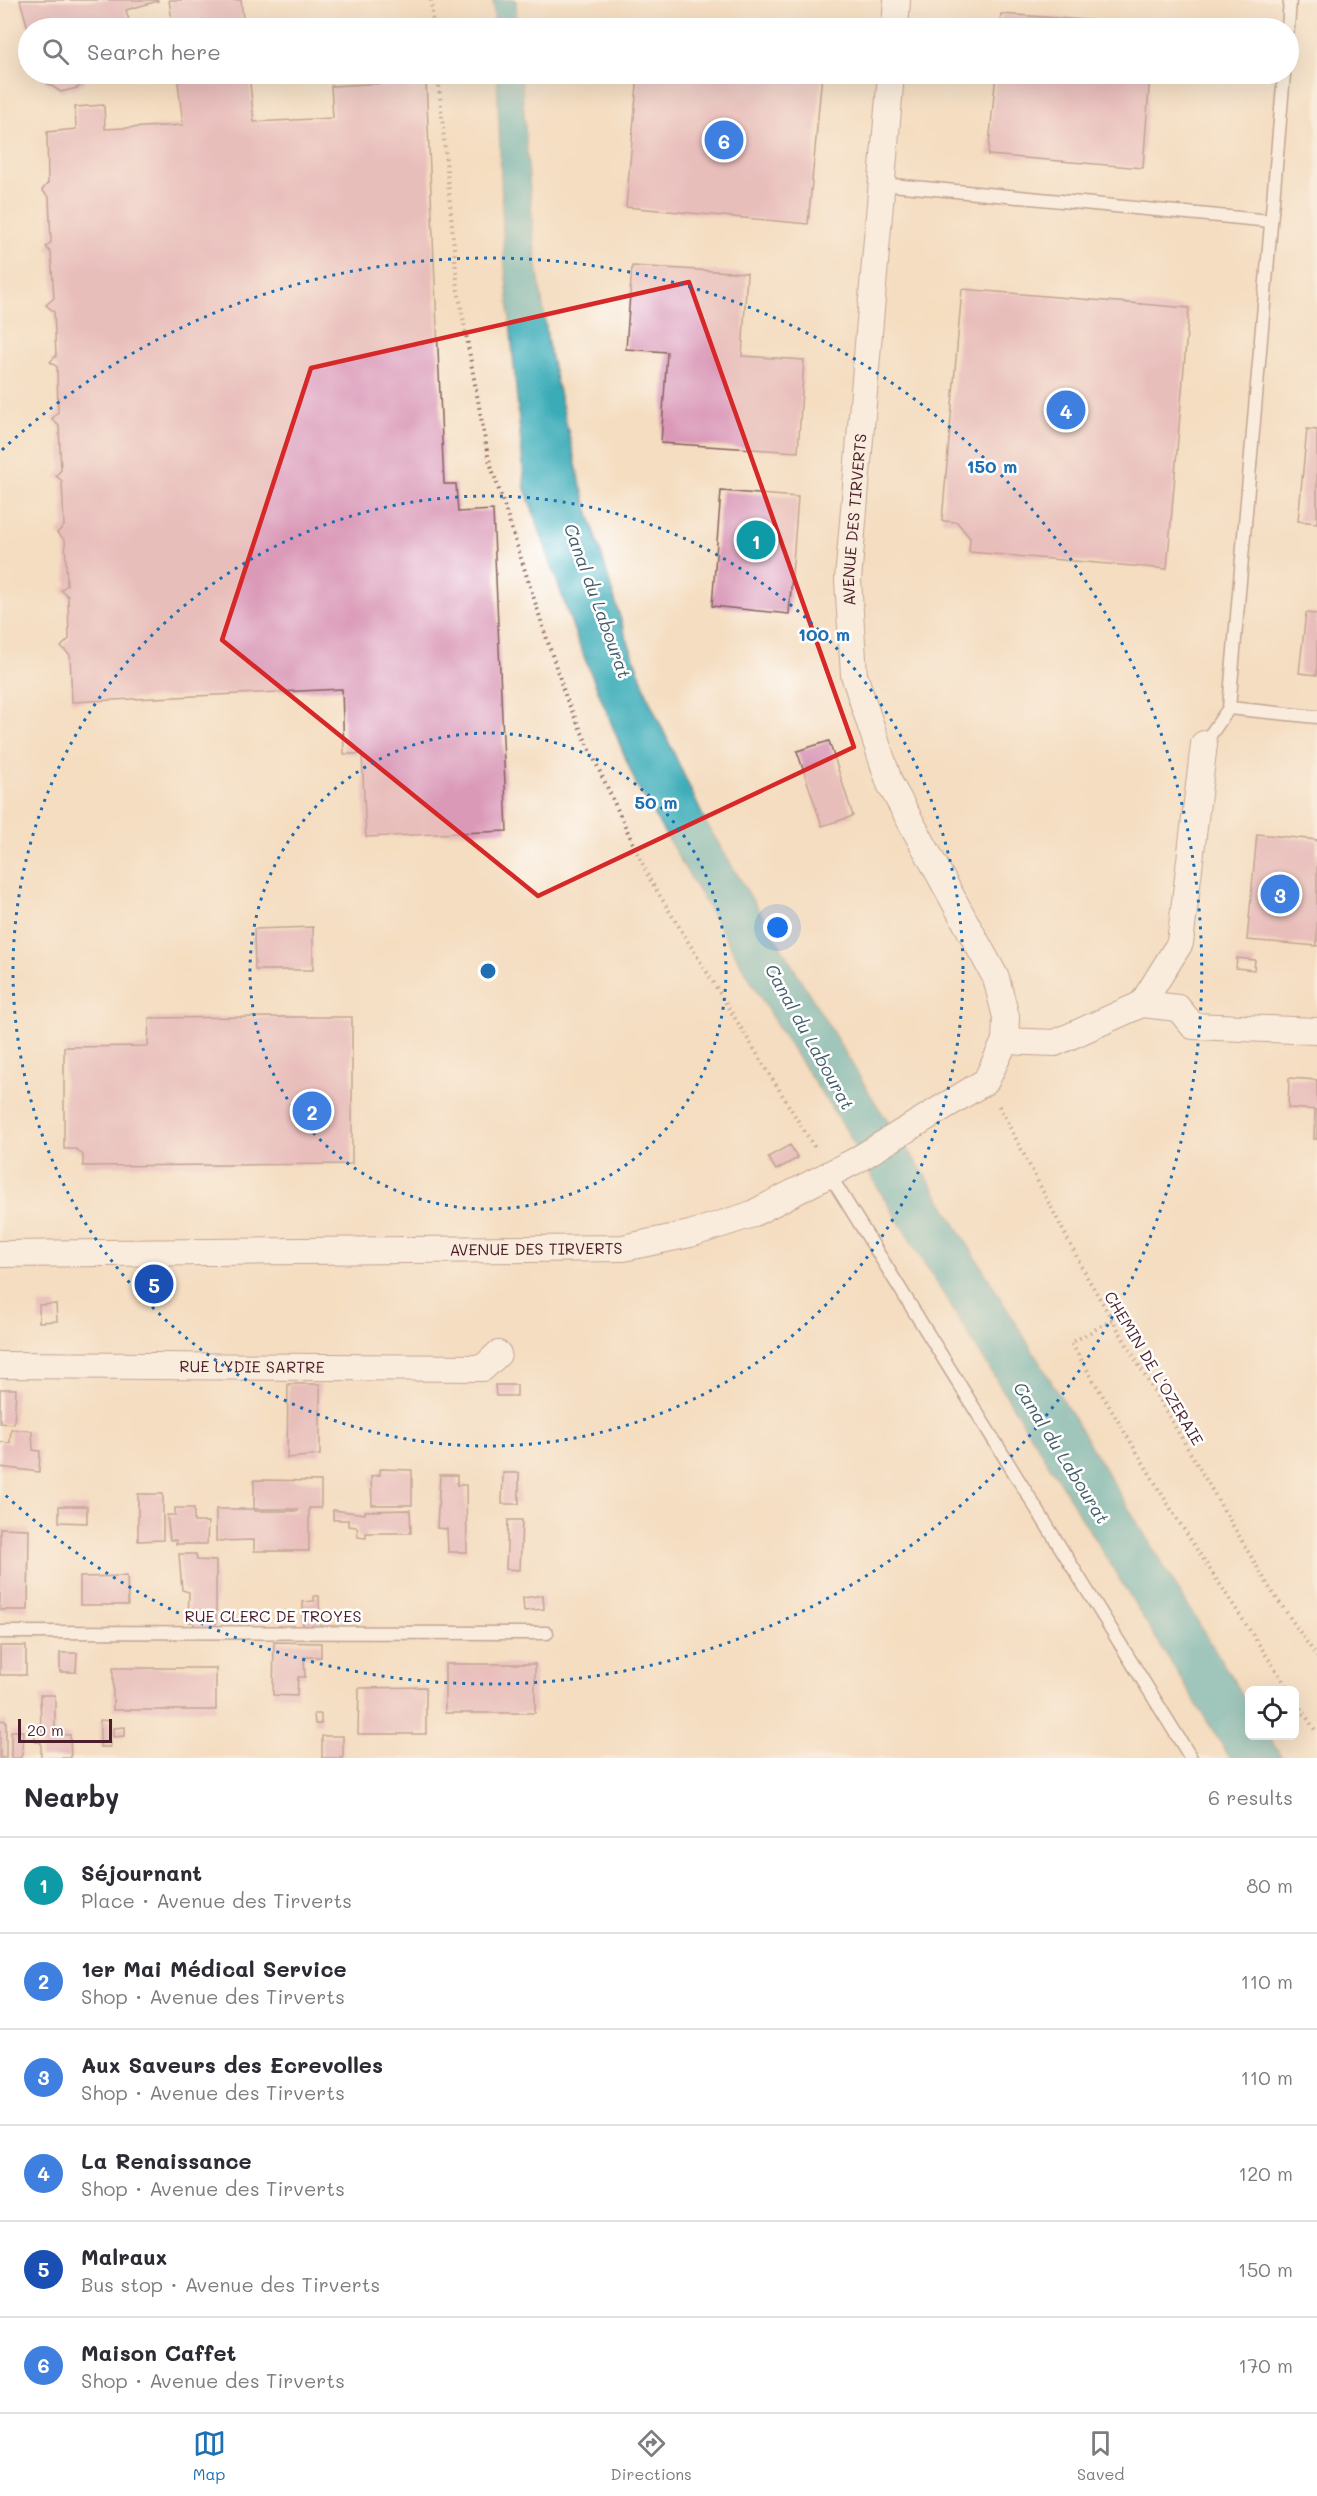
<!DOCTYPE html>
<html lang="en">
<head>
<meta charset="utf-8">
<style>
  body { margin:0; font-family:Mali,sans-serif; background:#f2f2f3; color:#2b2b33 }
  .controls { position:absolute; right:18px; bottom:18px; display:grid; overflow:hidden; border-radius:9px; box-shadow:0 6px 24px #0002 }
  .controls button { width:54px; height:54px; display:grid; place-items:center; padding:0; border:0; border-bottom:2px solid #e1e1e2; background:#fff; color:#2b2b33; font:30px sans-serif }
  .scale { position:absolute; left:18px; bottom:15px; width:94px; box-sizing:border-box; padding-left:6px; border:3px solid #4a1f2b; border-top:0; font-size:16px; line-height:21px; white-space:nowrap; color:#4a1f2b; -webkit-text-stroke:4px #fff; paint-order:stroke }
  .you { position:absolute; left:778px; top:928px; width:21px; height:21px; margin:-15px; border:4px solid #fff; border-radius:50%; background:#1a73e8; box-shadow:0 0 0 9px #1a73e833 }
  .badge { display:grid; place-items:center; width:39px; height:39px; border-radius:50%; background:#1f6fb2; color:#fff; font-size:20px; font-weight:700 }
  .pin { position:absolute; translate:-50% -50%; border:3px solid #fff; box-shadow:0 2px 6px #0006 }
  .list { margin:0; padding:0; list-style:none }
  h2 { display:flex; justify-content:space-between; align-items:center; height:78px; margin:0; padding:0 24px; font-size:26px }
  h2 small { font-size:20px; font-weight:400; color:#7c7c81 }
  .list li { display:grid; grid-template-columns:39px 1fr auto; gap:18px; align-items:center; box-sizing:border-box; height:96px; padding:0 24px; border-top:2px solid #e1e1e2 }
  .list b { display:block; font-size:22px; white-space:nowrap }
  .list p { margin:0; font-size:20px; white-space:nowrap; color:#7c7c81 }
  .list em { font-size:20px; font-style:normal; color:#7c7c81 }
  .icon { flex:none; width:33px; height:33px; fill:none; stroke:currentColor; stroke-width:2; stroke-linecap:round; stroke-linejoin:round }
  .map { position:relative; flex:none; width:1317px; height:1758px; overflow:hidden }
  .search { position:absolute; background:#fff; box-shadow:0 6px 24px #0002; left:18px; right:18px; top:18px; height:66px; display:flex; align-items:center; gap:15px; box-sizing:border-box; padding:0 21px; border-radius:33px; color:#7c7c81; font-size:22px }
  .sheet { height:654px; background:#fff }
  nav { display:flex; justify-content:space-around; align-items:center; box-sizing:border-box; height:84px; border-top:2px solid #e1e1e2; background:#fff; font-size:16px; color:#7c7c81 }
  nav a { display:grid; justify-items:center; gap:3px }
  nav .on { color:#1f6fb2 }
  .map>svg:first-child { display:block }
  .water { fill:#3bacb7; stroke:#426671; stroke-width:1.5 }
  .building { fill:#da99b7; fill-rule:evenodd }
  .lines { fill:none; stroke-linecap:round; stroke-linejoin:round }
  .lane-casing { stroke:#86625f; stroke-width:15 }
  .street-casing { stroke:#86625f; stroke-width:28 }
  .path { stroke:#86625f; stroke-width:4; stroke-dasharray:1.5 4.5; stroke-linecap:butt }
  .lane { stroke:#fff; stroke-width:12 }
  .street { stroke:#fff; stroke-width:26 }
  .marked { fill:none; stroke:#d62828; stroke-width:4.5; stroke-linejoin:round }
  .ring { fill:none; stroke:#1f6fb2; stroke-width:3; stroke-dasharray:3 6 }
  .labels { text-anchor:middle; stroke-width:5; stroke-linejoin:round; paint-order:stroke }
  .street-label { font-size:16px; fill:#4a1f2b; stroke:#fff }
  .water-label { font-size:18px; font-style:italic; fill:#435e6a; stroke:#fff }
  .centre { fill:#1f6fb2; stroke:#fff; stroke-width:3 }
  .ring-label { font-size:18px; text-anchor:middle; font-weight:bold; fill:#1f6fb2; stroke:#fff; stroke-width:5; stroke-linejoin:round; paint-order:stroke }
</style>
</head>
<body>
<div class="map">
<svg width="1317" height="1758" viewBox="0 0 1317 1758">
  <rect width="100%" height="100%" fill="#fff"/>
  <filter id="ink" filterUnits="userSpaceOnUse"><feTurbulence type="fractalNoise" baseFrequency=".0167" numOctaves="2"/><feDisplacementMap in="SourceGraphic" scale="12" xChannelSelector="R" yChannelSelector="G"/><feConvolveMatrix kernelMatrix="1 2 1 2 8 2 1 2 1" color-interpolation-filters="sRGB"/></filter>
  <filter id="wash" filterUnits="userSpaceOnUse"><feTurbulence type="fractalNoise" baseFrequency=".008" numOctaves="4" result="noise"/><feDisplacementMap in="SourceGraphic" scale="24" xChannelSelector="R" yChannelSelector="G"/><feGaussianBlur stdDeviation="1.35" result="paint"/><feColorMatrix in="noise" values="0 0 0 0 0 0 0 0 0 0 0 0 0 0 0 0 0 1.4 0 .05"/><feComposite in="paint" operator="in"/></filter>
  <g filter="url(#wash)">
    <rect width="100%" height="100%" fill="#f4ddc0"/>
    <path class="water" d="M 493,0 L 516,0 L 517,28 L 495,28 Z
      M 497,74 L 521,74 L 534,243 L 549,350 L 581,486 L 624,631 L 650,702 L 706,823 L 878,1107 L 931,1184 L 1249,1706 L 1250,1736 L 1268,1736 L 1282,1758 L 1230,1758 L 876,1185 L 847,1131 L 779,1029 L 637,786 L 577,639 L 525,488 L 504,254 Z"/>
    <g id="blocks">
      <path class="building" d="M 20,0 L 158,0 L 158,1 L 126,10 L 131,28 L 85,28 L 83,23 L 64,28 L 28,28 Z
        M 169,0 L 241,0 L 244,28 L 173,28 Z
        M 1001,14 L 1153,25 L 1153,28 L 1000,28 Z
        M 43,74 L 88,74 L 84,83 L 77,88 L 61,92 L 45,82 Z
        M 177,74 L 249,74 L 254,122 L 333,118 L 331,86 L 426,81 L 444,484 L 456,484 L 458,512 L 493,510 L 507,831 L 366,837 L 362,754 L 344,754 L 342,689 L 72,702 L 70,655 L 61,647 L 69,639 L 68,596 L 61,590 L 67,585 L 65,540 L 57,533 L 64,526 L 62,481 L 56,476 L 61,470 L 59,426 L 52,419 L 58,412 L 57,367 L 50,362 L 56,356 L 54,312 L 46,305 L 54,298 L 51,253 L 46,247 L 51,242 L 49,197 L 42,190 L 48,183 L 47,132 L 76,129 L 75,107 L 104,105 L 105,129 L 183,125 Z
        M 638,74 L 822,74 L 808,224 L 626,207 Z
        M 996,74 L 1150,74 L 1143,168 L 988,155 Z
        M 632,266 L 747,273 L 742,356 L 804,360 L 798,452 L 661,443 L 667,352 L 626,349 Z
        M 962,289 L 1189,308 L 1167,569 L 969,552 L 970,538 L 957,522 L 942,521 Z
        M 1307,429 L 1317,430 L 1317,523 L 1298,521 Z
        M 721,491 L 798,497 L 789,614 L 712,606 Z
        M 1306,613 L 1317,614 L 1317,675 L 1299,673 Z
        M 829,741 L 853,816 L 822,826 L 797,751 Z
        M 1257,834 L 1317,840 L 1317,946 L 1247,940 Z
        M 313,927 L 313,970 L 255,970 L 254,929 Z
        M 1237,958 L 1255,960 L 1254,970 L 1236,968 Z
        M 278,1017 L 352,1017 L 352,1164 L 83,1166 L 83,1155 L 76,1149 L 64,1149 L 64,1047 L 148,1046 L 149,1018 Z
        M 1289,1078 L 1317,1080 L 1317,1110 L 1288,1108 Z
        M 1315,1110 L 1317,1110 L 1317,1139 L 1314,1139 Z
        M 790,1145 L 798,1158 L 776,1170 L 768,1157 Z
        M 56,1304 L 57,1321 L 39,1322 L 39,1305 Z
        M 288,1384 L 320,1384 L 320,1455 L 287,1458 Z
        M 495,1385 L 517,1385 L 517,1396 L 496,1396 Z
        M 0,1389 L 16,1389 L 14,1424 L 0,1423 Z
        M 11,1429 L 32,1431 L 33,1450 L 40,1451 L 39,1472 L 0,1467 L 0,1442 L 10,1443 Z
        M 380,1469 L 412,1470 L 412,1505 L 372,1505 L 371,1476 L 380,1475 Z
        M 503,1473 L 519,1473 L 519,1504 L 502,1504 Z
        M 440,1475 L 457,1475 L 457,1485 L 466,1485 L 467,1552 L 448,1552 L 447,1529 L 437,1528 Z
        M 254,1480 L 321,1481 L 321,1508 L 309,1508 L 309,1551 L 254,1551 L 254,1540 L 216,1541 L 216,1509 L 254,1509 ZM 255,1509 L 298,1509 L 298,1511 L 255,1511 Z
        M 138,1494 L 163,1494 L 163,1540 L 138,1541 Z
        M 59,1506 L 87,1506 L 87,1523 L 59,1522 Z
        M 175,1508 L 194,1508 L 194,1522 L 208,1522 L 207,1544 L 176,1544 L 176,1540 L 170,1540 L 167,1515 L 175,1515 Z
        M 333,1510 L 365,1514 L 365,1511 L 410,1510 L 411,1533 L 366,1533 L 366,1538 L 358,1537 L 357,1527 L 348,1526 L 348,1520 L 333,1520 Z
        M 508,1520 L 522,1520 L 520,1570 L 506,1569 Z
        M 0,1528 L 29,1529 L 28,1610 L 0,1610 Z
        M 179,1554 L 196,1554 L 197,1560 L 216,1561 L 216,1630 L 194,1629 L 194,1622 L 188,1622 L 189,1592 L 182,1590 Z
        M 127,1576 L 128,1605 L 80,1605 L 80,1577 Z
        M 543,1595 L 544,1609 L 524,1611 L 523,1598 Z
        M 314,1596 L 319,1596 L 320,1628 L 303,1627 L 303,1602 L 314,1601 Z
        M 274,1642 L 321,1643 L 321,1657 L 304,1657 L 305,1677 L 298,1677 L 297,1696 L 273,1695 Z
        M 0,1646 L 26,1646 L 26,1675 L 0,1675 Z
        M 60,1653 L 77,1653 L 76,1672 L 60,1672 Z
        M 445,1664 L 535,1664 L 535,1713 L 445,1713 Z
        M 113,1668 L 216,1668 L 216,1710 L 113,1710 Z
        M 426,1687 L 426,1734 L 358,1734 L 359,1688 Z
        M 40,1695 L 55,1695 L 55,1734 L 70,1735 L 71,1758 L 41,1758 L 41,1742 L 35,1742 L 35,1731 L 41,1731 Z
        M 314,1714 L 321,1714 L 321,1724 L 315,1724 Z
        M 0,1720 L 6,1721 L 6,1758 L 0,1758 Z
        M 100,1720 L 110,1721 L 110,1747 L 100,1747 Z
        M 125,1727 L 125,1736 L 113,1737 L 113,1728 Z
        M 11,1731 L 23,1731 L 22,1755 L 20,1758 L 11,1758 Z
        M 322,1736 L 343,1736 L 343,1758 L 322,1758 Z"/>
    </g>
  </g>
  <g filter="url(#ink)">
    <use href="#blocks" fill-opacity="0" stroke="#86625f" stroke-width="1.5"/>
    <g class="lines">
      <g class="lane-casing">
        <path id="lane" d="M 1288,28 L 1290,0
          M 882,184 L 1271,221
          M 1229,708 L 1317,717
          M 1204,744 L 1229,708 L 1284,74
          M 829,1174 L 1191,1758
          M 0,1632 L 547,1633"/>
      </g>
      <g class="street-casing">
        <g id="street">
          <path d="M 895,28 L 897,0"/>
          <path d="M 1142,1004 L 1180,943 L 1204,744"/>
          <path d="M 1005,1041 L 1055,1043 L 1142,1004 L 1178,1008 L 1193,1026 L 1317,1031"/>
          <path id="s1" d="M 0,1254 L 623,1248 L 690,1234 L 750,1215 L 855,1161 L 986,1081 L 1005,1041 L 1006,1017 L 996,978 L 890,784 L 854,675 L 848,580 L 891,74"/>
          <path id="s2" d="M 0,1365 L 483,1368 L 498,1354"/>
        </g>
      </g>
      <path class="path" d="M 431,0 L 433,28
        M 438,74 L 458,290 L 488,456 L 566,698 L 649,878 L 816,1150
        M 999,1106 L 1086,1275 L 1269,1587 L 1317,1657
        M 1112,1320 L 1071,1343 L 1177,1519 L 1289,1690
        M 1294,1698 L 1317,1733"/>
      <use href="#lane" class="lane"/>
      <use href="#street" class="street"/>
    </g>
  </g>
  <path d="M0 0H1317V1758H0ZM 689,282 L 854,747 L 538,896 L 222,640 L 311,368 Z" fill="#f4ddc0" fill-opacity=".55" fill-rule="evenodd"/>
  <path class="marked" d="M 689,282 L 854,747 L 538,896 L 222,640 L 311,368 Z"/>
  <g class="ring">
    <circle cx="488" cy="971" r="238"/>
    <circle cx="488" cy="971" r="475"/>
    <path d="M2 450A713 713 0 1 1 2 1492"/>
  </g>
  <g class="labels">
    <g class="street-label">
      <text dy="6" stroke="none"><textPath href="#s1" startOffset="1626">AVENUE DES TIRVERTS</textPath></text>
      <text dy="6" stroke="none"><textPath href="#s1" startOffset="536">AVENUE DES TIRVERTS</textPath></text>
      <text dy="6" stroke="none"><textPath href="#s2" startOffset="252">RUE LYDIE SARTRE</textPath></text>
      <text transform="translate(1154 1368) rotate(59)" y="6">CHEMIN DE L'OZERAIE</text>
      <text x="273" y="1622">RUE CLERC DE TROYES</text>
    </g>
    <g class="water-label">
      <text transform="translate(597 601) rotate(70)" y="6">Canal du Labourat</text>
      <text transform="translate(809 1037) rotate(61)" y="6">Canal du Labourat</text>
      <text transform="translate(1061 1453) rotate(58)" y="6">Canal du Labourat</text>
    </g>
  </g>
  <circle cx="488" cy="971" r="9" class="centre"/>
  <g class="ring-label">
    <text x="992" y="473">150 m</text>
    <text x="824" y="641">100 m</text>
    <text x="656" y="809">50 m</text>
  </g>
</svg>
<div class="controls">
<button><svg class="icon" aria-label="locate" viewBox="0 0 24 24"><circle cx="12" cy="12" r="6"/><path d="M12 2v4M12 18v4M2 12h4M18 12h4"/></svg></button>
</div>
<div class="scale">20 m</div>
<div class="you"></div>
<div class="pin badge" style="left:756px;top:540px;background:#0f9aa8">1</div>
<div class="pin badge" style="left:312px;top:1111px;background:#3f7fe0">2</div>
<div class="pin badge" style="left:1280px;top:894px;background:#3f7fe0">3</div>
<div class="pin badge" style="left:1066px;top:410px;background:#3f7fe0">4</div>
<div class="pin badge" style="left:154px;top:1284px;background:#1a4fb4">5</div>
<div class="pin badge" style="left:724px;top:140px;background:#3f7fe0">6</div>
<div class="search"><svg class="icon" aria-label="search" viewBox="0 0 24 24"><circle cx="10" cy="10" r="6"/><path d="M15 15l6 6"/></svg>Search here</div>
</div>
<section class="sheet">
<h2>Nearby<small>6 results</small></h2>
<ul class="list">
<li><span class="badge" style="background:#0f9aa8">1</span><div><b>Séjournant</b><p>Place · Avenue des Tirverts</p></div><em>80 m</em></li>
<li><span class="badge" style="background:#3f7fe0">2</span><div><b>1er Mai Médical Service</b><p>Shop · Avenue des Tirverts</p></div><em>110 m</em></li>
<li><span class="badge" style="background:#3f7fe0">3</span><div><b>Aux Saveurs des Ecrevolles</b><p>Shop · Avenue des Tirverts</p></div><em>110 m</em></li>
<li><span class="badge" style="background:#3f7fe0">4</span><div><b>La Renaissance</b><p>Shop · Avenue des Tirverts</p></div><em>120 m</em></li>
<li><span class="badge" style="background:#1a4fb4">5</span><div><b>Malraux</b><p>Bus stop · Avenue des Tirverts</p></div><em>150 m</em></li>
<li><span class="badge" style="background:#3f7fe0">6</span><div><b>Maison Caffet</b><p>Shop · Avenue des Tirverts</p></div><em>170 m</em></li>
</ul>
</section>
<nav>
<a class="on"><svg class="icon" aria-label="map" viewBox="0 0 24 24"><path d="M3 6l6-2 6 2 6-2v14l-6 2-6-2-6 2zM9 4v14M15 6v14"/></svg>Map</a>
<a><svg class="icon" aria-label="directions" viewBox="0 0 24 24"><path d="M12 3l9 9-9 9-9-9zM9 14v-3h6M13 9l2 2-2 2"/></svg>Directions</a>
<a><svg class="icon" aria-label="saved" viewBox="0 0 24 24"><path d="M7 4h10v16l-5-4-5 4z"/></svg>Saved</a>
</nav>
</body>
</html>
